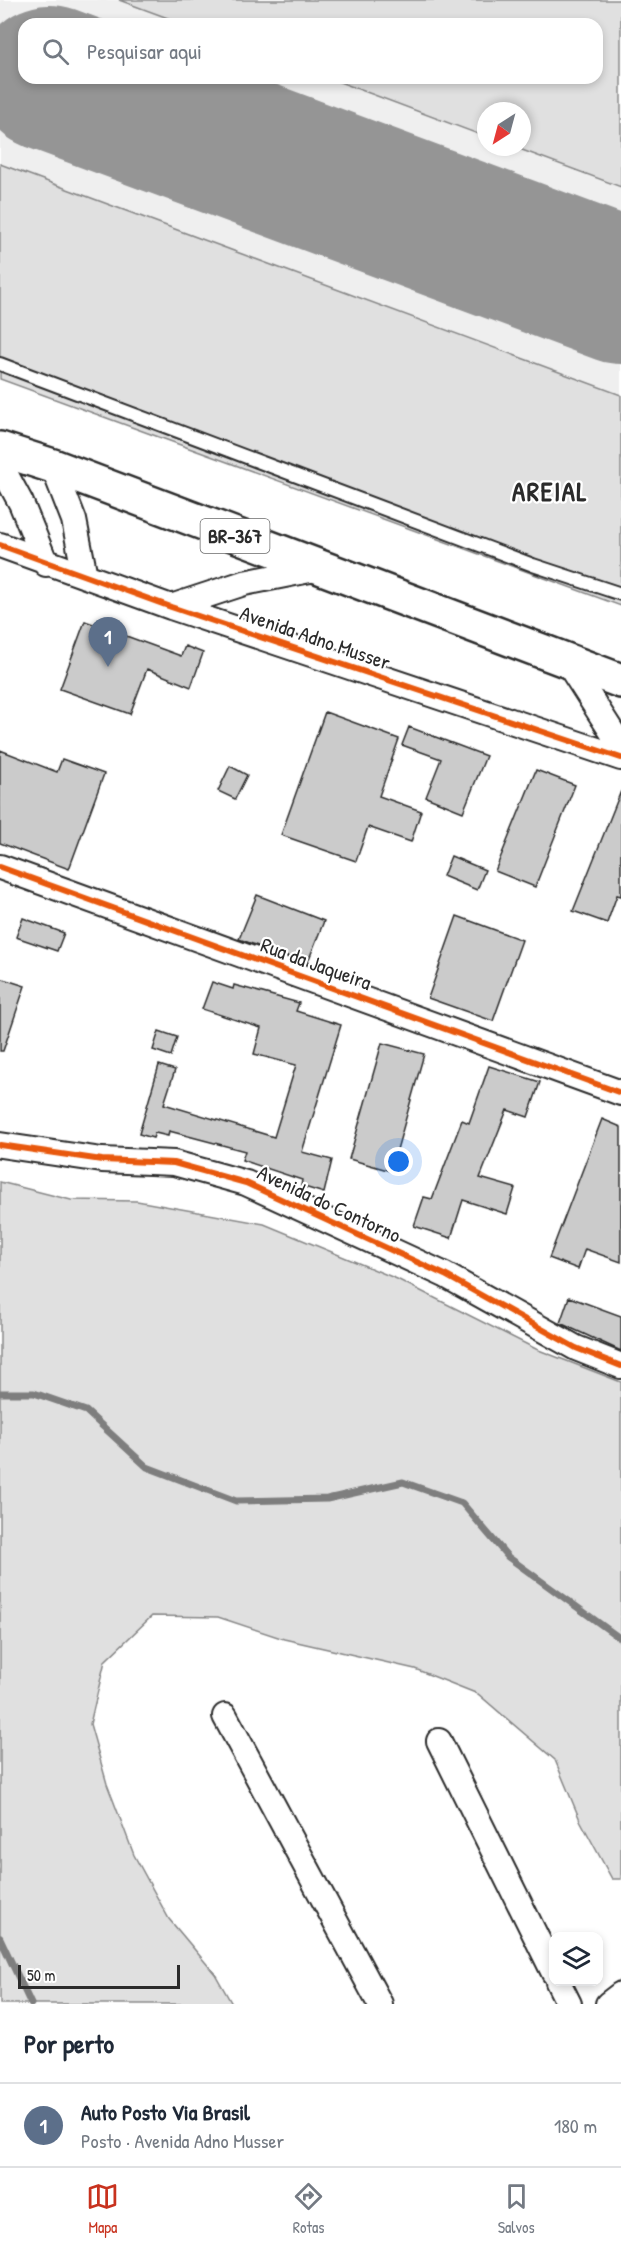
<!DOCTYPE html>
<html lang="pt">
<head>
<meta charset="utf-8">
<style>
  body { margin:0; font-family:"Patrick Hand",sans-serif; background:#f6f6f7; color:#1f2937 }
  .controls { position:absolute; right:18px; bottom:18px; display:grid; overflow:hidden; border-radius:12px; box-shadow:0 3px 9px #0003 }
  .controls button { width:54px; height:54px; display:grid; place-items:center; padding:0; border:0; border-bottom:2px solid #e0e1e3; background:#fff; color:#1f2937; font:30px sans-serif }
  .compass { position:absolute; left:477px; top:102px; width:54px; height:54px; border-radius:50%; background:#fff; box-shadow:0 3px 9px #0003; rotate:216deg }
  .scale { position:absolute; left:18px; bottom:15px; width:162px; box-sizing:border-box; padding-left:6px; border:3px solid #2b2b2b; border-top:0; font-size:16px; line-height:21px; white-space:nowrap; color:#2b2b2b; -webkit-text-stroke:4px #fff; paint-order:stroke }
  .you { position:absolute; left:399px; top:1162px; width:21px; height:21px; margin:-15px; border:4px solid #fff; border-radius:50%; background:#1a73e8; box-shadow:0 0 0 9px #1a73e833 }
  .badge { display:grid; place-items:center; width:39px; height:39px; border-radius:50%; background:#c8321e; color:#fff; font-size:20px; font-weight:700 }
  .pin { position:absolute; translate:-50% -50px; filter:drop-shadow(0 2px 3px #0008) }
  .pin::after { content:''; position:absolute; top:32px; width:21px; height:18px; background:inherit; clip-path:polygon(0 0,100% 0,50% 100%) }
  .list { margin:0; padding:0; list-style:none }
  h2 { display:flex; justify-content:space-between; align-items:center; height:78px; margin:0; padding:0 24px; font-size:26px }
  h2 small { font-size:20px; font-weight:400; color:#747a83 }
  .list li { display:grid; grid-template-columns:39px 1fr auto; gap:18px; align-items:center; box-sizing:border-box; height:84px; padding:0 24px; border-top:2px solid #e0e1e3 }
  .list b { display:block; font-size:22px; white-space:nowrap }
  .list p { margin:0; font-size:20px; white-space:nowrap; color:#747a83 }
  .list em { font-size:20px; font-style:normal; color:#747a83 }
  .icon { flex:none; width:33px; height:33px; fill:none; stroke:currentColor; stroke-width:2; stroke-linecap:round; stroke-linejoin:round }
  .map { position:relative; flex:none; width:621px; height:2004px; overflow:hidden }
  .search { position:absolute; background:#fff; box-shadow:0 3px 9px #0003; left:18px; right:18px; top:18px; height:66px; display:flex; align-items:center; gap:15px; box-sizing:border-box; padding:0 21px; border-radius:18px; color:#747a83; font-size:22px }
  .sheet { height:162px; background:#fff }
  nav { display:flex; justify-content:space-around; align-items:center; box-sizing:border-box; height:84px; border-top:2px solid #e0e1e3; background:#fff; font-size:16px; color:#747a83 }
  nav a { display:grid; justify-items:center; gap:3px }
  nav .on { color:#c8321e }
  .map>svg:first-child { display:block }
  .built { fill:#efefef; fill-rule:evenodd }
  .green { fill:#e0e0e0; stroke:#868686; stroke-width:1.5 }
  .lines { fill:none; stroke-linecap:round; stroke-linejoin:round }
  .stream { stroke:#7e7e7e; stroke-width:7 }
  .runway { stroke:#959595; stroke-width:146 }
  .building { fill:#cbcbcb; stroke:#2b2b2b; stroke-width:1.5 }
  .lane-casing { stroke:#2b2b2b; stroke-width:16 }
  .street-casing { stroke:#2b2b2b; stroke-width:28 }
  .primary-casing { stroke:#2b2b2b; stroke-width:38 }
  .lane { stroke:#fff; stroke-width:12 }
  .street { stroke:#fff; stroke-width:24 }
  .primary { stroke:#fff; stroke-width:33 }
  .cycleway-casing { stroke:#fff; stroke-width:10 }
  .cycleway { stroke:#e8590c; stroke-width:6 }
  .labels { text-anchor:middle; stroke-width:4.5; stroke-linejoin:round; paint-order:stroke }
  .shield { fill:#fff; stroke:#6b6b6b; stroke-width:1.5 }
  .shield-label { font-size:20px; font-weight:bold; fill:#2b2b2b }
  .street-label { font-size:21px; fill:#2b2b2b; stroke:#fff }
  .district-label { font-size:27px; font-weight:bold; letter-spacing:1.5px; fill:#2b2b2b; stroke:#fff }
</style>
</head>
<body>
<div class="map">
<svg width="621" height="2004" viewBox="0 0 621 2004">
  <rect width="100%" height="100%" fill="#fff"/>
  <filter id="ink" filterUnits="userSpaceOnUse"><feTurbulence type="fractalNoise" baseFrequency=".0167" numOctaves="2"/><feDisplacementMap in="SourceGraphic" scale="12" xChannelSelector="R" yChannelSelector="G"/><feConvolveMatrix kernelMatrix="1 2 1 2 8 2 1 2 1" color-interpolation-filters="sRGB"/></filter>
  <g filter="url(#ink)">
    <path class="built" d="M 0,0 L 621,0 L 621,605 L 0,377 ZM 24,24 L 597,24 L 597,78 L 24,78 ZM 486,111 L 522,111 L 522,147 L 486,147 Z"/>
    <path class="green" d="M 119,0 L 621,0 L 621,187 L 514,147 L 522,147 L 522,111 L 486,111 L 486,137 L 329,78 L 597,78 L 597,24 L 184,24 Z
      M 0,164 L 621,395 L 621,606 L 0,379 Z
      M 0,1182 L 71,1200 L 137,1201 L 264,1224 L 397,1279 L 536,1349 L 621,1382 L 621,1879 L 612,1879 L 580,1820 L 555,1760 L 478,1694 L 415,1669 L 284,1639 L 218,1617 L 152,1616 L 105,1661 L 90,1724 L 107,1784 L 134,1855 L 169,1919 L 215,1974 L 232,2004 L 0,2004 Z"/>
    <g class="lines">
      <path class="stream" d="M 0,1393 L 34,1393 L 86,1411 L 147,1467 L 236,1501 L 327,1499 L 403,1482 L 462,1503 L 508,1557 L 621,1639
        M 0,1938 L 31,2004"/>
      <path class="runway" d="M 50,78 L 621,291"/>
    </g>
    <path class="building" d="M 85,621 L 181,656 L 185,646 L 203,653 L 191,687 L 147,669 L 130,714 L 60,689 Z
      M 325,712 L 399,739 L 379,796 L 421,811 L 411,842 L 368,827 L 356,861 L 281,835 Z
      M 409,727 L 486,756 L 463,812 L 426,797 L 441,759 L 402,745 Z
      M 0,750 L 57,772 L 62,759 L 104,774 L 69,869 L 0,843 Z
      M 230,766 L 247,775 L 235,799 L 218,791 Z
      M 536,770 L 575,785 L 535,887 L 495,871 Z
      M 621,791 L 621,896 L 617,895 L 607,923 L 573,911 Z
      M 451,856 L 485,870 L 477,890 L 443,876 Z
      M 257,895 L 324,921 L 307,964 L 239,939 Z
      M 457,916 L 522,940 L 493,1021 L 428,998 Z
      M 23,918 L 64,933 L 57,951 L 16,937 Z
      M 0,978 L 25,986 L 3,1051 L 0,1051 Z
      M 212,982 L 233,989 L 234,985 L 299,1003 L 296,1011 L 341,1025 L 302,1152 L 332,1160 L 324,1193 L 301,1186 L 302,1180 L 242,1160 L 245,1151 L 169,1131 L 168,1136 L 155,1133 L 153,1138 L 139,1134 L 159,1065 L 175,1070 L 164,1104 L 274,1137 L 296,1065 L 254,1054 L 261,1028 L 202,1009 Z
      M 159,1031 L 177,1037 L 171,1056 L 153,1050 Z
      M 382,1043 L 424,1054 L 391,1171 L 349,1159 Z
      M 489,1066 L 540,1082 L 528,1117 L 507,1110 L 480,1178 L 515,1188 L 507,1214 L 463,1200 L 451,1238 L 414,1226 L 424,1197 L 432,1199 L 462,1120 L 469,1123 Z
      M 602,1119 L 621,1127 L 621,1262 L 585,1249 L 578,1269 L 549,1258 Z
      M 569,1297 L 621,1316 L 621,1351 L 560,1323 Z"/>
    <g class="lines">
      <g class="lane-casing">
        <path id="lane" d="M 0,364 L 533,565 L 621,594"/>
      </g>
      <g class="street-casing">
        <path id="street" d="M 0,464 L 21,503 L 46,564
          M 53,466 L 74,520 L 85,576
          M 0,545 L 171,607 L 621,758
          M 171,607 L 244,583 L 320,568
          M 566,660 L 621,746
          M 0,867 L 621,1093
          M 0,1145 L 102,1160 L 174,1163 L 246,1183 L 445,1275 L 576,1348 L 621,1366
          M 225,1716 L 380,2004
          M 439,1741 L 554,1973
          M 558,1982 L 569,2004
          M 608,2004 L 621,1994"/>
      </g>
      <g class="primary-casing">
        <path id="primary" d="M 0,449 L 53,466 L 621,681"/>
      </g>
      <use href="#lane" class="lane"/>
      <use href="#street" class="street"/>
      <use href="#primary" class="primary"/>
      <g class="cycleway-casing">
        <path id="cycleway" d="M 0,545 L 171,607 L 621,758
          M 0,867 L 621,1093
          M 0,1145 L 102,1160 L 174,1163 L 246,1183 L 445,1275 L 576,1348 L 621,1366"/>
      </g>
      <use href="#cycleway" class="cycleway"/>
    </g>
  </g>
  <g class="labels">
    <rect class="shield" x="200.5" y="519" width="69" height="34" rx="4.5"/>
    <g class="shield-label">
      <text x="235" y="543">BR-367</text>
    </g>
    <g class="street-label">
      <text transform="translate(315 638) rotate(19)" y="7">Avenida Adno Musser</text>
      <text transform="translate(316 964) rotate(20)" y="7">Rua da Jaqueira</text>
      <text transform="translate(329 1204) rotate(25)" y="7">Avenida do Contorno</text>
    </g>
    <g class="district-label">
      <text x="550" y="501">AREIAL</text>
    </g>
  </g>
</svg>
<div class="controls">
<button><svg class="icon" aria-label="layers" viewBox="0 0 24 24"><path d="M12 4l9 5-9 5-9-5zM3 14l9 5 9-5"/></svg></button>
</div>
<svg class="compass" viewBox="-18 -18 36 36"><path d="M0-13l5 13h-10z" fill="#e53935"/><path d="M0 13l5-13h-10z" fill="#747a83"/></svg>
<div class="scale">50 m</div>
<div class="you"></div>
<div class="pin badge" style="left:108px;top:667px;background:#5c6f8a">1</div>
<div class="search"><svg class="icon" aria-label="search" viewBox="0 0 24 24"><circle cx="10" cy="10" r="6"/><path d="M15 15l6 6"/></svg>Pesquisar aqui</div>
</div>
<section class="sheet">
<h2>Por perto<small></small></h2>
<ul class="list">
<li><span class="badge" style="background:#5c6f8a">1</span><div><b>Auto Posto Via Brasil</b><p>Posto · Avenida Adno Musser</p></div><em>180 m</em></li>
</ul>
</section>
<nav>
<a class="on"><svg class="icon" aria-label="map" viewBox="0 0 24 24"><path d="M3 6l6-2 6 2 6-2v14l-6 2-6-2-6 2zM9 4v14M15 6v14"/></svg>Mapa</a>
<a><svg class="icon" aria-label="directions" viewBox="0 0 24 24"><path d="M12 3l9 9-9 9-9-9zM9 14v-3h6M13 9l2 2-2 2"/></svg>Rotas</a>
<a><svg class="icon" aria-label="saved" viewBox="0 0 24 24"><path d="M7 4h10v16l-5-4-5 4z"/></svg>Salvos</a>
</nav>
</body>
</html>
